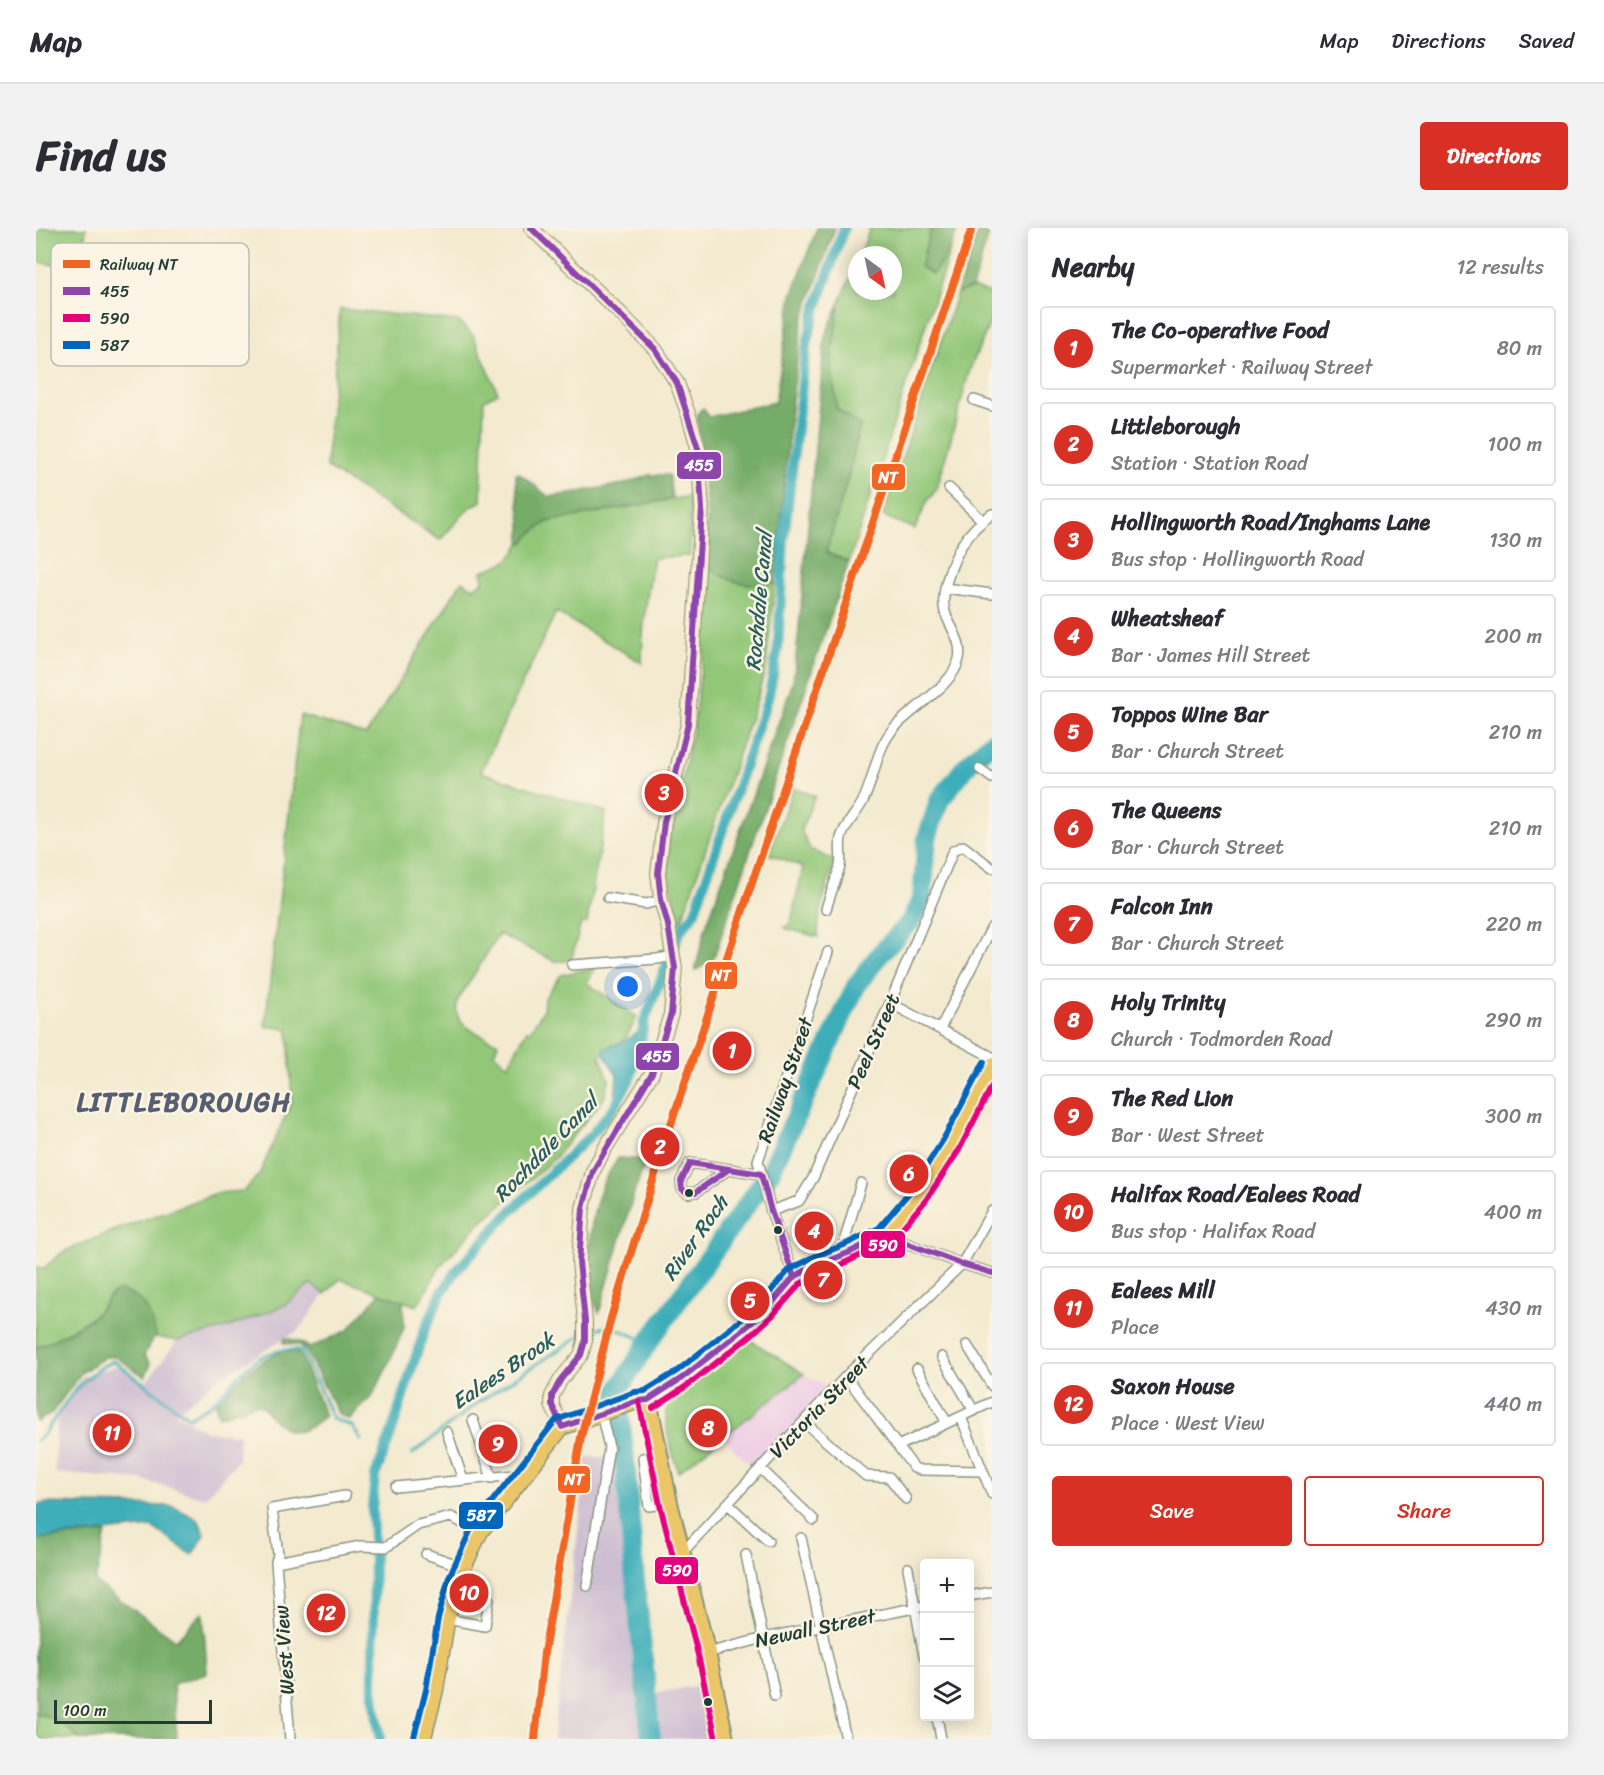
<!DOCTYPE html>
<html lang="en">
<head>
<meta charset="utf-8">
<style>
  body { margin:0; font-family:Sriracha,sans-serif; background:#f2f2f3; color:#2b2b33 }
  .controls { position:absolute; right:18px; bottom:18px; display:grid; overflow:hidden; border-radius:6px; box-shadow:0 3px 15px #0003 }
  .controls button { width:54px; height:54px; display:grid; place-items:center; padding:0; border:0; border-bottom:2px solid #e1e1e2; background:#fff; color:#2b2b33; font:30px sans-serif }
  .compass { position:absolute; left:812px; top:18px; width:54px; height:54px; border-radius:50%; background:#fff; box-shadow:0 3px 15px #0003; rotate:147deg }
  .scale { position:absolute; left:18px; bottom:15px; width:158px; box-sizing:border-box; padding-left:6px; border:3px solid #1f3d34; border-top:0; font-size:16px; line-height:21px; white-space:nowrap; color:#1f3d34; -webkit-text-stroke:4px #fcf5e5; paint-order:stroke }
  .you { position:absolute; left:592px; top:759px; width:21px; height:21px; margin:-15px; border:4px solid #fff; border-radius:50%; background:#1a73e8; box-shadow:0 0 0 9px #1a73e833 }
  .badge { display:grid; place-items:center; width:39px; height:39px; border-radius:50%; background:#d93025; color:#fff; font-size:20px; font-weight:700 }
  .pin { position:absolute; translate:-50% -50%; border:3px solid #fff; box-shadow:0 2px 6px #0006 }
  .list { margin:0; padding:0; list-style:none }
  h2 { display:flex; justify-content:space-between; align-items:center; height:78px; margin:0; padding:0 24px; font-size:26px }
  h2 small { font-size:20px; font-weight:400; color:#7c7c81 }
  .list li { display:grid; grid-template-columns:39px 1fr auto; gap:18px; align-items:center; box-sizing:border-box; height:84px; margin:0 12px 12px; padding:0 12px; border:2px solid #e1e1e2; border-radius:6px }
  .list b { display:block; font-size:22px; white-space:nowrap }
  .list p { margin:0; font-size:20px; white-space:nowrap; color:#7c7c81 }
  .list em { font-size:20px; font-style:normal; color:#7c7c81 }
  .actions { display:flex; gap:12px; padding:18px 24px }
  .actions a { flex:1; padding:14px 0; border:2px solid #d93025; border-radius:6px; text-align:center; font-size:21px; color:#d93025 }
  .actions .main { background:#d93025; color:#fff }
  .icon { flex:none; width:33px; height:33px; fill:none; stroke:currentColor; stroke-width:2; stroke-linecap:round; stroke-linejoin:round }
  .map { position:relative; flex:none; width:956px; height:1511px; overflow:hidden; border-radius:6px }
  header { display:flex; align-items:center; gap:36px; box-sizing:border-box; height:84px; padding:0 30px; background:#fff; border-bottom:2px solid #e1e1e2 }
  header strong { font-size:28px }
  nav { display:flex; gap:33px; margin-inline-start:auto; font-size:21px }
  .intro { display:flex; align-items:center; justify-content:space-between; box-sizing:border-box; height:144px; padding:0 36px }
  h1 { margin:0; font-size:42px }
  .button { padding:15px 27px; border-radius:6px; background:#d93025; color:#fff; font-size:21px; font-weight:700 }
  main { display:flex; gap:36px; padding:0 36px }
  aside { flex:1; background:#fff; border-radius:6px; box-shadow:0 3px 15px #0003 }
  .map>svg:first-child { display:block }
  .built { fill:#efd0e5 }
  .industrial { fill:#cdbed2 }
  .green { fill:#92c778; stroke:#588256; stroke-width:1.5 }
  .forest { fill:#75ac68; stroke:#4a744e; stroke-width:1.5 }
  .water { fill:#3eaeb9; stroke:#2e7676; stroke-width:1.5 }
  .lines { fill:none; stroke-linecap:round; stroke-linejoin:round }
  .stream { stroke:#3eaeb9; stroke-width:3 }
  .canal { stroke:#3eaeb9; stroke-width:10 }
  .river { stroke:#3eaeb9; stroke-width:20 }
  .street-casing { stroke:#899482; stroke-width:12 }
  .secondary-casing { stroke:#899482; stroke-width:16 }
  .primary-casing { stroke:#899482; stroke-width:18 }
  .highway-casing { stroke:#899482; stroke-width:20 }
  .street { stroke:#fff; stroke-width:9 }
  .secondary { stroke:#f7e8c3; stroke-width:14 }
  .primary { stroke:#ebc669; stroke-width:15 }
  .highway { stroke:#ebc669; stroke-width:16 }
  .bus-1-casing { stroke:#fcf5e5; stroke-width:10 }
  .bus-2-casing { stroke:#fcf5e5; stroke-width:10 }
  .bus-3-casing { stroke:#fcf5e5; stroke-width:10 }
  .bus-1 { stroke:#8e44ad; stroke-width:6 }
  .bus-2 { stroke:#e5007d; stroke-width:6 }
  .bus-3 { stroke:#0065bd; stroke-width:6 }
  .rail-1-casing { stroke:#fcf5e5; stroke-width:12 }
  .rail-1 { stroke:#f26522; stroke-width:8 }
  .bus-dot { fill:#1f3d34; stroke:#fcf5e5; stroke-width:2 }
  .labels { text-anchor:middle; stroke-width:5; stroke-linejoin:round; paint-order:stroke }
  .street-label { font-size:20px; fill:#1f3d34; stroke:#fcf5e5 }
  .water-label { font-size:21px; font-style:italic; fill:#285f5c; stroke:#fcf5e5 }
  .district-label { font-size:26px; font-weight:bold; letter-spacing:1.5px; fill:#565f71; stroke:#fcf5e5 }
  .key { fill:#fcf5e5; stroke:#babeb0; stroke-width:1.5 }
  .key-label { font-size:16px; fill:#1f3d34 }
  .line-badge { stroke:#fcf5e5; stroke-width:2 }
  .badge-label { font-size:16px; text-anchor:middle; font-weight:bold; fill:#fff }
</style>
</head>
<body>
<header>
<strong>Map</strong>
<nav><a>Map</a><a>Directions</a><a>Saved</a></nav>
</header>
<div class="intro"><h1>Find us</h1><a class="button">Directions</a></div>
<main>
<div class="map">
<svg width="956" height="1511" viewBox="0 0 956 1511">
  <rect width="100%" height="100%" fill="#fcf5e5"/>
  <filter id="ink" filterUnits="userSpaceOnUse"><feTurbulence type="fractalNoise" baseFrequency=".0167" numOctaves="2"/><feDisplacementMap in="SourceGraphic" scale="12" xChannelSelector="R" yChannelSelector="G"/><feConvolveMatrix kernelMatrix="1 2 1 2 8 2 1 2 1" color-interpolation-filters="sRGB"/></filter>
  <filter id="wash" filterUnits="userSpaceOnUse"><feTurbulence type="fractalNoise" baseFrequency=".008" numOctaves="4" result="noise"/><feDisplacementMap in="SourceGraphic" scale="24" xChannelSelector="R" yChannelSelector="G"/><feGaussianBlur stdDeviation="1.35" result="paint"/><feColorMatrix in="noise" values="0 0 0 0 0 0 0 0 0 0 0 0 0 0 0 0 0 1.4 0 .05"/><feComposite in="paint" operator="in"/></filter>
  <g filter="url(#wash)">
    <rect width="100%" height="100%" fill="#f3eacf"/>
    <path class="built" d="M 768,1146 L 795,1161 L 720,1242 L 687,1210 Z"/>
    <path class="industrial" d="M 275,1056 L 289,1066 L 263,1102 L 180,1152 L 139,1185 L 170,1203 L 203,1207 L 202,1232 L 169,1270 L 106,1252 L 19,1245 L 21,1185 L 46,1149 L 80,1138 L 110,1154 L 141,1113 L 193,1099 L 246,1078 Z
      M 551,1229 L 585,1229 L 605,1468 L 664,1457 L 677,1511 L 517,1511 Z"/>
    <path class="green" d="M 0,0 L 50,0 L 46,41 L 0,34 Z
      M 834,0 L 895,0 L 885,39 L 897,46 L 914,22 L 813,334 L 790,325 L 810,257 L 824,197 L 801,181 L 795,135 L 803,76 L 821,34 L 821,63 L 857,63 L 857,27 L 824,27 Z
      M 936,60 L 956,65 L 956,90 L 934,141 L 901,261 L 892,272 L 879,301 L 847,288 L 921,65 Z
      M 304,81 L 422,93 L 437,107 L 462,165 L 448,172 L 445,273 L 433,280 L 404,312 L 290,239 Z
      M 654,268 L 654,328 L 618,330 C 611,365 606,400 606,435 L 520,384 L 445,544 L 570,584 L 551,695 L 545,695 L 535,733 L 518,733 L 463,706 L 422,772 C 413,798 444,806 462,815 L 458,825 L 472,837 L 491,802 L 494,803 L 507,783 L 508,771 L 525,747 L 560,739 L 551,755 L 601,789 C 597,796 594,805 588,811 C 579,819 569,816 564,828 L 573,852 L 569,869 L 518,931 L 442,997 L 405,1037 L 381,1078 L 304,1051 L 289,1066 L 275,1056 L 247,1078 L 193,1099 L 141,1113 L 119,1109 L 120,1107 L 76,1065 L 58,1088 L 14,1114 L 0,1119 L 0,1039 L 8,1040 L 27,1024 L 77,1003 L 181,965 L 208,963 L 223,947 L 256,873 L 252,801 L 229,798 L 264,487 L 330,507 L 426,353 L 437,360 L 447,354 L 446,343 C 467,336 474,335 484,315 L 487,315 L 496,305 L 511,294 Z
      M 670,337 C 694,356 708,358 739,355 L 730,438 L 720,474 L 644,697 L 632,646 L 633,614 L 657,501 L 667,426 Z
      M 757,560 L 779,568 L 765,602 L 774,621 L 799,633 C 791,659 782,683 782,709 L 749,700 L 755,694 L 767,639 L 733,626 Z
      M 714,1112 L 768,1146 L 642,1244 C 637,1226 623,1188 634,1171 C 642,1157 692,1125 707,1113 Z
      M 0,1485 L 21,1492 L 44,1511 L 0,1511 Z"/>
    <path class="forest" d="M 781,0 L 799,0 L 766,95 L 756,172 L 739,355 C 708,358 694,356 670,337 L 671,285 L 661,186 L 667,180 L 673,189 L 739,174 L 756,67 Z
      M 895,0 L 922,0 L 914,22 L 897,46 L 884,39 Z
      M 943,0 L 955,0 L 936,60 L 921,65 Z
      M 803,76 L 795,135 L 801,181 L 824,197 L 810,257 L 790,324 L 813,334 L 677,732 L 659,743 L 669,701 L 757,454 L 762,411 L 789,108 Z
      M 483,245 L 513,269 L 588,256 L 614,247 L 633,247 L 636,271 L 511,294 L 496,305 L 487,315 L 484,315 C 488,292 480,270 480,247 Z
      M 582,930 L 610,932 L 598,965 L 563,1085 C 545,1051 553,993 566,958 C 570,948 577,939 582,930 Z
      M 84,1062 C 111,1071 113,1081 120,1107 L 108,1127 L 115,1136 L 109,1149 L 80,1129 L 69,1129 L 46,1144 L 15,1186 L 0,1194 L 0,1119 C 14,1114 48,1098 58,1088 C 68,1079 70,1067 84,1062 Z
      M 344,1065 L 367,1073 L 368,1100 L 352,1137 L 336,1169 L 313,1191 L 303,1187 L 270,1123 L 264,1117 L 247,1115 L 249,1110 L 265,1114 L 274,1120 L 312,1102 Z
      M 248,1123 L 264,1125 L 289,1188 C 267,1205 257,1212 235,1189 C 230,1184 228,1178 221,1176 L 183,1188 L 179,1176 C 199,1155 220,1131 248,1123 Z
      M 70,1305 L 59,1354 L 140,1412 L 167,1384 L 171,1445 L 137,1456 L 141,1511 L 44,1511 L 21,1492 L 0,1485 L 0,1311 Z"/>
    <path class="water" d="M 606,802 C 602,831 592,854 578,879 L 581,847 L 568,826 L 569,820 L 585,815 Z
      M 9,1275 L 136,1278 L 162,1291 L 169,1307 L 156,1327 L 116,1299 L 0,1311 L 0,1278 Z"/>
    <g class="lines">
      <path class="stream" d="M 553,1104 C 572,1092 594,1106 612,1115
        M 0,1213 L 7,1207 C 28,1178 44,1147 78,1133 L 152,1189 C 199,1171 206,1115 266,1122 L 297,1191 L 316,1198 L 325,1212
        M 376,1226 L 444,1173 L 544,1108"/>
      <path class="canal" d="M 344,1511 L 337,1461 L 338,1334 L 336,1280 L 339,1248 L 354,1209 L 388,1103 L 406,1064 L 421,1042 L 473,985 L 557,905 L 578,879 L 594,851 L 604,820 L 608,794 L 644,703 L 658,686 L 733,467 L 742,420 L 748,311 L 770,121 L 778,87 L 808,0"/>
      <path class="river" d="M 615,1511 L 597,1330 L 589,1232 L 581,1164 L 612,1115 L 735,943 L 820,758 L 844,726 L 875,693 L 886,670 L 891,610 L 903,573 L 931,537 L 956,514"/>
    </g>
  </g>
  <g filter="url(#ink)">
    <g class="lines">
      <g class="street-casing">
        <path id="street" d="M 938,172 L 956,178
          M 913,260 L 947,293
          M 909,360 L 956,366
          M 944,541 L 956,550
          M 572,670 L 610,676 L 625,672
          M 790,681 C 794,667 800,652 804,638 C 806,629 803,619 805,610 C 808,598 820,586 826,575 C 839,551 839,521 858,500 C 876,480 917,458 923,431 C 927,413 914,400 909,384 C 906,373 908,363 911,352 C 920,323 930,304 956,286
          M 536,737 L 621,731 L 638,728
          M 854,775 L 956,829
          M 904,801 L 956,699
          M 693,941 L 660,964 L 652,965 L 646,961 L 645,953 L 654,935 L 725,946
          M 735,983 L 763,973 L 777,950 L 854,775 L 917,623 L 927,618 L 956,640
          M 849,1007 L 926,1036 L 956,1045
          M 812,1025 L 809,1011 L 825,955
          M 758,1049 L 735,983 L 722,933 L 792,724
          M 931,1117 L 956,1158
          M 906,1129 L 938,1183
          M 881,1141 L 911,1195
          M 810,1148 L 878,1240 L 885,1242 L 947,1243
          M 925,1189 L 956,1266
          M 437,1192 L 456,1250
          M 768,1194 L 830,1248 L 853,1249 L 870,1271
          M 411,1204 L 427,1252
          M 862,1218 L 956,1174
          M 624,1227 L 607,1230 L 613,1278 L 633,1275
          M 725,1241 L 778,1292
          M 360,1259 L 488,1246
          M 692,1276 L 732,1313
          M 765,1310 L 810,1511
          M 390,1326 L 428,1339
          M 645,1326 L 810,1148 L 926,1036 L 956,983
          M 710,1327 L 739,1468
          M 240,1334 L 325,1318 L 350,1319 L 382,1297 L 415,1289 L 444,1304
          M 872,1340 L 888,1428
          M 551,1358 L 573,1219 L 565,1185
          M 933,1368 L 956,1364
          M 411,1391 L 449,1398 L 453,1371
          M 671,1425 L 728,1410 L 888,1378
          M 901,1488 L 905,1511
          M 254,1511 L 240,1334 L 242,1326 L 236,1281 L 309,1268"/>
      </g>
      <g class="secondary-casing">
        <path id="secondary" d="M 495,0 L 585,86 L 619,121 L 641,155 L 653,188 L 662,220 L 666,281 L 652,496 L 628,594 L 622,645 L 625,672 L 632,697 L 639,740 L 635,786 L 616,845 L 568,922 L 557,943 L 547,980 L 543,1034 L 549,1093 L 549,1113 L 545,1127 L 525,1151 L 516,1168 L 516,1177 L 526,1199"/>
      </g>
      <g class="primary-casing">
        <path id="primary" d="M 387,1511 L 399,1464 L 411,1391 L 422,1351 L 444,1304 L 526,1199 L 602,1173 L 612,1172"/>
      </g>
      <g class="highway-casing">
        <path id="highway" d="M 689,1511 L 671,1425 L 633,1275 L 612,1172 L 646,1150 L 708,1101 L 730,1082 L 758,1049 L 778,1038 L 812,1025 L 849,1007 L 882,967 L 915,917 L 956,838"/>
      </g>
      <use href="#street" class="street"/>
      <use href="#secondary" class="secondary"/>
      <use href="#primary" class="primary"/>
      <use href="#highway" class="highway"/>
      <g class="bus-1-casing">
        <path id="bus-1" d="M 495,0 L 619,121 L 641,155 L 662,220 L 666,281 L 652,496 L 628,594 L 622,645 L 625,672 L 632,697 L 639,740 L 635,786 L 616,845 L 557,943 L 547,980 L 543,1034 L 549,1093 L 549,1113 L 545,1127 L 525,1151 L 516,1168 L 516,1177 L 526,1199 L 602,1173 L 612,1172 L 646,1150 L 708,1101 L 730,1082 L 758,1049 L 778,1038 L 812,1025 L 849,1007 L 926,1036 L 956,1045
          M 654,935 L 693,941 L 660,964 L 652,965 L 646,961 L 645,953 Z
          M 693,941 L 725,946 L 735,983 L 758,1049"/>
      </g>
      <g class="bus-2-casing">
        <path id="bus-2" d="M 603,1174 L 624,1277 L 662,1427 L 680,1511
          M 617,1180 L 652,1157 L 714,1108 L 736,1088 L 764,1056 L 855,1013 L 890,972 L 923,922 L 956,858"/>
      </g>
      <g class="bus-3-casing">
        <path id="bus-3" d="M 378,1509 L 390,1462 L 402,1390 L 413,1349 L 436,1299 L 520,1192 L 599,1164 L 609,1163 L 641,1143 L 702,1094 L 724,1076 L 753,1042 L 775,1030 L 808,1017 L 843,1000 L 875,962 L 907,912 L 948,834"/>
      </g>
      <use href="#bus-1" class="bus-1"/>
      <use href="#bus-2" class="bus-2"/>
      <use href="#bus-3" class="bus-3"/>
      <g class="rail-1-casing">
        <path id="rail-1" d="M 499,1511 L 508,1425 L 545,1209 L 575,1090 L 627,920 L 936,0"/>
      </g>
      <use href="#rail-1" class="rail-1"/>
    </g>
  </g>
  <g class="bus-dot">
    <circle cx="653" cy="965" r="5"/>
    <circle cx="742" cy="1002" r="5"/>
    <circle cx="672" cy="1474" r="5"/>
  </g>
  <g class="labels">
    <g class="street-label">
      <text transform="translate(837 813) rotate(-66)" y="7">Peel Street</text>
      <text transform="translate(749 852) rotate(-71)" y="7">Railway Street</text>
      <text transform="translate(783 1179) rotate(-46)" y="7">Victoria Street</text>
      <text transform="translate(779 1400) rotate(-12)" y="7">Newall Street</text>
      <text transform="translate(248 1422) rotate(-94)" y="7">West View</text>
    </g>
    <g class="water-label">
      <text transform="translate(723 373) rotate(-85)" y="7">Rochdale Canal</text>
      <text transform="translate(510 920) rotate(-46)" y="7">Rochdale Canal</text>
      <text transform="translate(659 1010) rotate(-55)" y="7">River Roch</text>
      <text transform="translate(467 1143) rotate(-34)" y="7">Ealees Brook</text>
    </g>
    <g class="district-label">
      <text x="148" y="883">LITTLEBOROUGH</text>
    </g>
  </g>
  <rect x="15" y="15" width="198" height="123" rx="9" class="key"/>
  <rect x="27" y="32" width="27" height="8" fill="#f26522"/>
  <rect x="27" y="59" width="27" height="8" fill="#8e44ad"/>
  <rect x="27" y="86" width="27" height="8" fill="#e5007d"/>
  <rect x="27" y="113" width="27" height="8" fill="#0065bd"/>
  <g class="key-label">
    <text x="64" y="42">Railway NT</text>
    <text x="64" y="69">455</text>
    <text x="64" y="96">590</text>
    <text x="64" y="123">587</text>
  </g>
  <g class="line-badge">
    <rect x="640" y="223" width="46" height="29" rx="6" fill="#8e44ad"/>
    <rect x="835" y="235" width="35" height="28" rx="6" fill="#f26522"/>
    <rect x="668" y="733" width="34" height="29" rx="6" fill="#f26522"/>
    <rect x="599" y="814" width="45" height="29" rx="6" fill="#8e44ad"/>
    <rect x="824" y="1002" width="46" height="29" rx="6" fill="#e5007d"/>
    <rect x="521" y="1237" width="34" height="29" rx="6" fill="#f26522"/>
    <rect x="422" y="1273" width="46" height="29" rx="6" fill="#0065bd"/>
    <rect x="618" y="1328" width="45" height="29" rx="6" fill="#e5007d"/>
  </g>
  <g class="badge-label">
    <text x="663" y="243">455</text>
    <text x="852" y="255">NT</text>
    <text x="685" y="753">NT</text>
    <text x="621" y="834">455</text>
    <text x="847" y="1023">590</text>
    <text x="538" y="1257">NT</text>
    <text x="445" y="1293">587</text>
    <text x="641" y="1348">590</text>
  </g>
</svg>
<div class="controls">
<button>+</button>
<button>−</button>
<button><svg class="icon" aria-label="layers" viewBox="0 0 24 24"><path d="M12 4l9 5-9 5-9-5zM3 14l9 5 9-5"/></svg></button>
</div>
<svg class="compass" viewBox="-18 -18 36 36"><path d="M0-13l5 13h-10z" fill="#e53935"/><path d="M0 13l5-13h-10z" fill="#7c7c81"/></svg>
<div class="scale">100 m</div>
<div class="you"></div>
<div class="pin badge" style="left:696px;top:823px">1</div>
<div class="pin badge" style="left:624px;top:919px">2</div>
<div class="pin badge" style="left:628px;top:565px">3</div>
<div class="pin badge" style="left:778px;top:1003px">4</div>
<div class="pin badge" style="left:714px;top:1073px">5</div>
<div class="pin badge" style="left:873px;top:946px">6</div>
<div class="pin badge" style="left:787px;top:1052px">7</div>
<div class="pin badge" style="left:672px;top:1200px">8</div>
<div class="pin badge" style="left:462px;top:1216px">9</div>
<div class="pin badge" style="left:433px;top:1365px">10</div>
<div class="pin badge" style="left:76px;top:1205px">11</div>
<div class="pin badge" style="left:290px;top:1385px">12</div>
</div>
<aside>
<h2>Nearby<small>12 results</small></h2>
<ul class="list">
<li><span class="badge">1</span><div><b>The Co-operative Food</b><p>Supermarket · Railway Street</p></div><em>80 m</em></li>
<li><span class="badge">2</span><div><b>Littleborough</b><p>Station · Station Road</p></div><em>100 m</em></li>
<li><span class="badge">3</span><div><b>Hollingworth Road/Inghams Lane</b><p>Bus stop · Hollingworth Road</p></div><em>130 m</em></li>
<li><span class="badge">4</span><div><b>Wheatsheaf</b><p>Bar · James Hill Street</p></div><em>200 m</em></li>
<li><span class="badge">5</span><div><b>Toppos Wine Bar</b><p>Bar · Church Street</p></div><em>210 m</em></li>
<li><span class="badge">6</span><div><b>The Queens</b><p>Bar · Church Street</p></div><em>210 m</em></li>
<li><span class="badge">7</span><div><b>Falcon Inn</b><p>Bar · Church Street</p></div><em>220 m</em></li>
<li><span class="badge">8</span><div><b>Holy Trinity</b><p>Church · Todmorden Road</p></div><em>290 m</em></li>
<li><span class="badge">9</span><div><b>The Red Lion</b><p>Bar · West Street</p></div><em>300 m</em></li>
<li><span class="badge">10</span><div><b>Halifax Road/Ealees Road</b><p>Bus stop · Halifax Road</p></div><em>400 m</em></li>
<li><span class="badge">11</span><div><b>Ealees Mill</b><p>Place</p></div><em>430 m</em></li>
<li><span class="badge">12</span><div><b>Saxon House</b><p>Place · West View</p></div><em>440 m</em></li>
</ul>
<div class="actions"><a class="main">Save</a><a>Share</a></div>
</aside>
</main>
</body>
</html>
